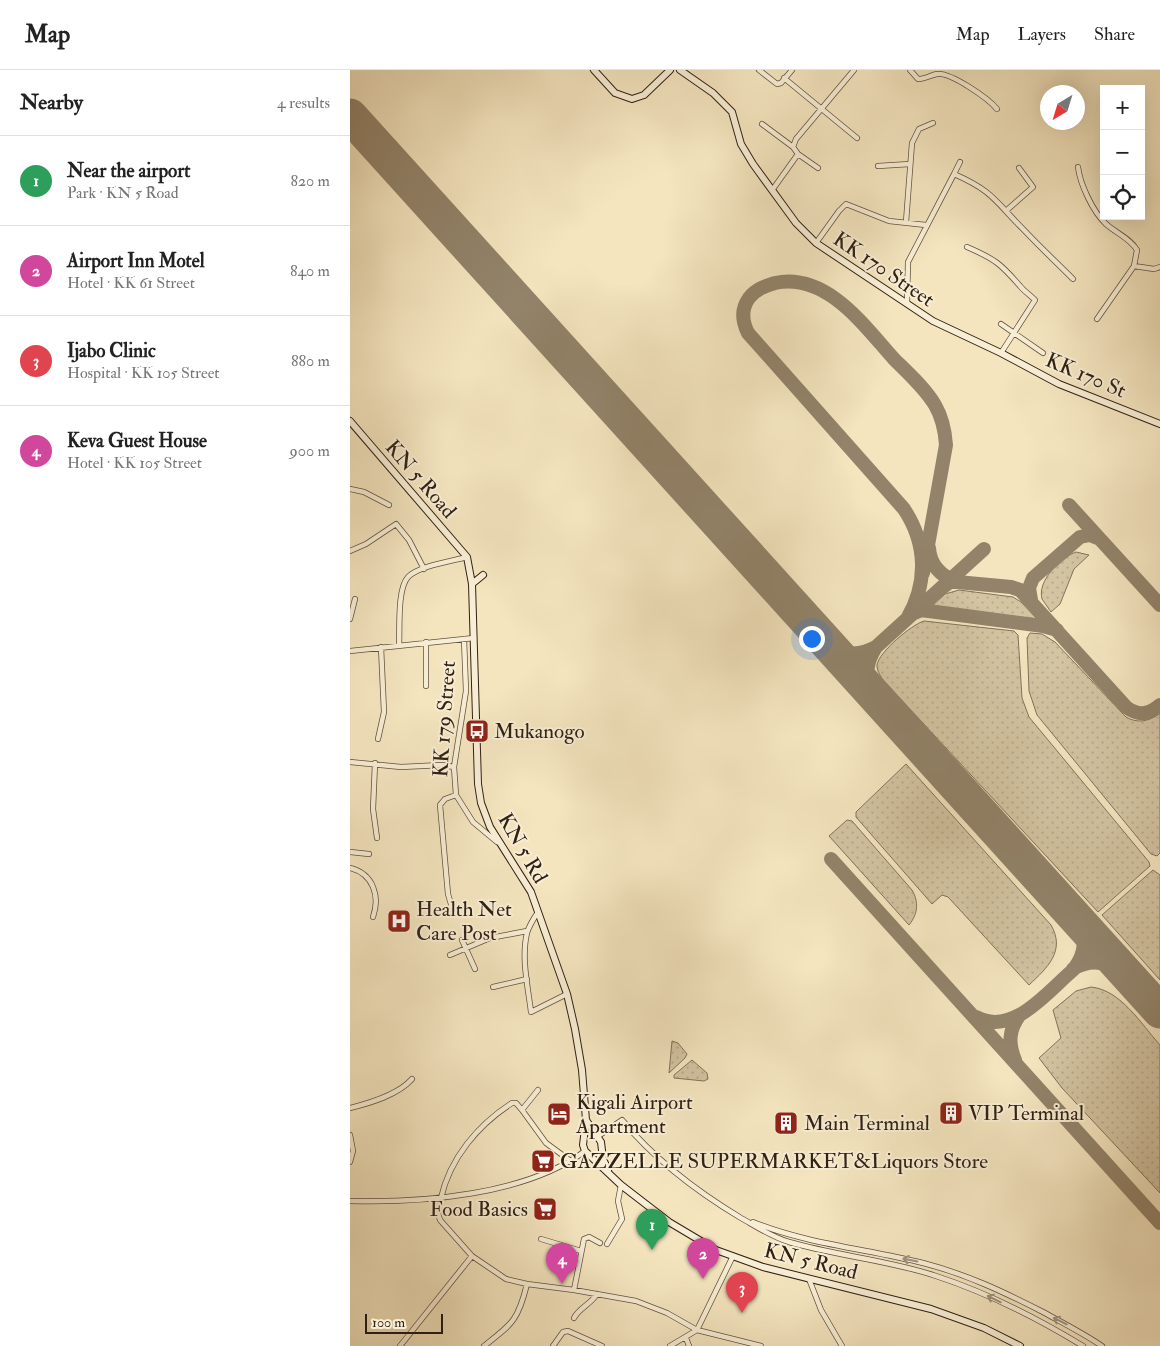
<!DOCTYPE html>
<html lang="en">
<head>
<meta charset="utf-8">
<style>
  body { margin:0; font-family:"IM FELL Double Pica",serif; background:#f2f2f2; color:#222 }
  .controls { position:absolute; right:15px; top:15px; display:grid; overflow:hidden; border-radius:0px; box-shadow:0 5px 20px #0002 }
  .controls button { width:45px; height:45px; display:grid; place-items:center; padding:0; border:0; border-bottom:1px solid #e0e0e0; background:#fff; color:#222; font:25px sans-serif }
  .compass { position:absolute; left:690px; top:15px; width:45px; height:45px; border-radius:50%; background:#fff; box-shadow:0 5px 20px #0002; rotate:218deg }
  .scale { position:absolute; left:15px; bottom:12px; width:78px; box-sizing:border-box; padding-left:5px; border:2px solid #302114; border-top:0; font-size:14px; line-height:18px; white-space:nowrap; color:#302114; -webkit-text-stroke:4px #f8eed5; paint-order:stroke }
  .you { position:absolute; left:461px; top:568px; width:18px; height:18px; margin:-12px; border:4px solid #fff; border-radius:50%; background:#1a73e8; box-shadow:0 0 0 8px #1a73e833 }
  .badge { display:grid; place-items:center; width:32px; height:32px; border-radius:50%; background:#b45309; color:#fff; font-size:16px; font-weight:700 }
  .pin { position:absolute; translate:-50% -41px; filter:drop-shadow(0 1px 2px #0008) }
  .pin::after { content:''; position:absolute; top:26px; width:18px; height:15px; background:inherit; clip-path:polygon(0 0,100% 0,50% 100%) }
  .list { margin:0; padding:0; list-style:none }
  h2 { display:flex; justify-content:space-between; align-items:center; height:65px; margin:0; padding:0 20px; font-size:21px }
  h2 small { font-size:16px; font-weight:400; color:#767676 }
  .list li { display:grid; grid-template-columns:32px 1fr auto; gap:15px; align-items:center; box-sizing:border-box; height:90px; padding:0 20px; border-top:1px solid #e0e0e0 }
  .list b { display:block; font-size:19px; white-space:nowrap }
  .list p { margin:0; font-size:16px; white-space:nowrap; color:#767676 }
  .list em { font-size:16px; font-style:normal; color:#767676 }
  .icon { flex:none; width:28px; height:28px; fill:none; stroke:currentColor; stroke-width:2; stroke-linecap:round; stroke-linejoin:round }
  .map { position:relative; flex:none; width:810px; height:1276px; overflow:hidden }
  header { display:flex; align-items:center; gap:30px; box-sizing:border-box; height:70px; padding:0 25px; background:#fff; border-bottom:1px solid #e0e0e0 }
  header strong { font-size:24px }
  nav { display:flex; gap:28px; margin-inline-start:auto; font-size:18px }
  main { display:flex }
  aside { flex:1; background:#fff }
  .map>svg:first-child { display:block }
  .grass { fill:url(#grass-dots); stroke:#82725b }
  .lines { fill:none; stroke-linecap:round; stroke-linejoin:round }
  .taxiway { stroke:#92836a; stroke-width:14 }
  .runway { stroke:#92836a; stroke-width:35 }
  .street-casing { stroke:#61523f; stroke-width:6 }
  .secondary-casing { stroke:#302114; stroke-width:8 }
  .street { stroke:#f8eed5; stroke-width:4.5 }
  .secondary { stroke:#f8eed5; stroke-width:6 }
  .oneway { stroke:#9e927e }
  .labels { text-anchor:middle; stroke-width:4; stroke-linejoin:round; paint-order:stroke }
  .street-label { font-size:21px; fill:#302114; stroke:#f8eed5 }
  .poi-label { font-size:21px; fill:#302114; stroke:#f8eed5; text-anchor:start }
</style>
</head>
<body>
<header>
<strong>Map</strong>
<nav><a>Map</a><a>Layers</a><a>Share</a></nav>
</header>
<main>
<aside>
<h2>Nearby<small>4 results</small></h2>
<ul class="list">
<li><span class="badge" style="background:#2e9e5b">1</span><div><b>Near the airport</b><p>Park · KN 5 Road</p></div><em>820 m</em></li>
<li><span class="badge" style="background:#d1479c">2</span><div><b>Airport Inn Motel</b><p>Hotel · KK 61 Street</p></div><em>840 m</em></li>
<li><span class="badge" style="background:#e0444e">3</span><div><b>Ijabo Clinic</b><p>Hospital · KK 105 Street</p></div><em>880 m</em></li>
<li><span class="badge" style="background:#d1479c">4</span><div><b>Keva Guest House</b><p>Hotel · KK 105 Street</p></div><em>900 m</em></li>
</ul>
</aside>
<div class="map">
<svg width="810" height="1276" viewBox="0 0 810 1276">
  <defs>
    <pattern id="grass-dots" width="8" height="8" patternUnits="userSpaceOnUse" patternTransform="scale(1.25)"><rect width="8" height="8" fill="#d3c4a2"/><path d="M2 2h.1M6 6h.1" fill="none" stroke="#b5a88b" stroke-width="1.8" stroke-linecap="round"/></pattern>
  </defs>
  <rect width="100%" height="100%" fill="#f4e5bf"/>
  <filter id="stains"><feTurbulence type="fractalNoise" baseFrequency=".004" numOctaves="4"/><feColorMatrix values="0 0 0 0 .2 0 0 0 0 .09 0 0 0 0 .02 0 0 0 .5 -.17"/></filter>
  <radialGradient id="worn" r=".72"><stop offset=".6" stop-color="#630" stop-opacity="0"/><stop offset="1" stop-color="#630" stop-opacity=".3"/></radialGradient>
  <path class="grass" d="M 726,482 L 739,485 L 724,499 L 710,534 L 701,542 L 692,529 C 687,511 710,488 726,482 Z
    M 609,520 L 663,527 L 671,532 L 687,549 L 581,537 L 595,524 Z
    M 574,551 L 664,561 L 668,565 L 672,628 L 679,647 L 799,792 L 800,796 L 748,842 L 533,610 C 530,605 527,601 527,595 C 529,582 561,555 574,551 Z
    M 680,563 L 692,564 L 705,572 L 776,647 C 788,654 800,651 810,643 L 810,783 L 807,786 L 801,784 L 687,645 L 679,621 L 677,568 Z
    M 556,694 L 701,855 C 716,881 697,898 679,915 L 598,827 L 592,825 L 582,834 L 506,747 L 506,742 Z
    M 497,750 L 502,751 L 562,820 C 569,832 568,844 559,855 L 479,766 Z
    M 803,800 L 810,805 L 810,910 L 752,845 Z
    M 741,917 C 771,920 791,954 810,975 L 810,1123 L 712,1018 L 689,988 L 711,968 L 703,940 L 726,921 Z
    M 322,971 L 328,973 L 337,984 L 335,988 L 319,1003 Z
    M 342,990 L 357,1003 L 358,1009 L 354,1011 L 324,1008 L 324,1005 Z"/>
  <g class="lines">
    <path class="taxiway" d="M 719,435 L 810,535
      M 579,478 C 580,495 591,506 607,512
      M 593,517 L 600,512 L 607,512 L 661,517 L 670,520 L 776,637 C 788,646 799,645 810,635
      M 681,530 L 679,518 L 683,508 L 730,467 L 740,465 L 750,469
      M 562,544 L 571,540 L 693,556 L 707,560
      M 557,549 C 578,513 577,474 554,439 L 398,263 C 392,251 391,239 399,228 C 406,219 415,216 425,213 C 477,202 515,257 544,289 C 558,303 575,318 585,335 C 592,347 595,360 596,375 L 573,503
      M 478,574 C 495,586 509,586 526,577
      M 521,622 C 515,604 516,593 526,577 L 634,479
      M 481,789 L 810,1153
      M 723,899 C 743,887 759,893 778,905
      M 626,947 C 663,967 697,922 723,900 C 737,882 737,866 725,847
      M 665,990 C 658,973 659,960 669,946"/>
    <path class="runway" d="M 0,46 L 810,941"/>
    <g class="street-casing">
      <path id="street" d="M 409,0 L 427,14 L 431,13 L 442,0
        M 560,0 L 568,9 C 575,9 581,5 587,4 C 601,2 639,29 647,39
        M 434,8 L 507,68
        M 412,54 L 443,77
        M 448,84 L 468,98
        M 528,96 L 560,94
        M 728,97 C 730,114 743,142 756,154 C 766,163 780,168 787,180 L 784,196
        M 604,104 L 610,92
        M 423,119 L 448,84 L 443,77 L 446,69 L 504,0
        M 657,140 L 683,117 L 669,98
        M 556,152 L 562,73 L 569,59 L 583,53
        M 466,173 L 489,141 L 496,134 L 539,151 L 576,155
        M 617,177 C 645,189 651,194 670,216 C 674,221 680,225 685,230 L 651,283
        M 557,234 L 558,192 L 604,104 C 643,121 645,131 673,159 C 689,176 706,192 723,209
        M 747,249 L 784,196 L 804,199 L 810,197
        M 651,254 L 693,283
        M 0,419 L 14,422 L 39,435
        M 0,481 L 16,474 L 46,454 L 59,470 L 74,499
        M 0,549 L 5,529
        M 76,572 L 76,616
        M 49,575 C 50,559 47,519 58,507 C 68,496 102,491 117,487
        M 0,581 L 124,568
        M 28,669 L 34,642 L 31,577
        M 0,692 L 51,697 L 92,695 L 104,697
        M 25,693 L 23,739 L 27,768
        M 106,725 L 123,752 L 147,772
        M 0,782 L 19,784
        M 0,798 C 24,804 30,827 23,847
        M 103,841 L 98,824 L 90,735 L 95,729 L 106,725 L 104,697 L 116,621 L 114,569
        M 188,842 C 184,848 179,856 177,863 C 171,888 178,917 181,942 L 217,924
        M 112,870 L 125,899
        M 100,885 L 140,868 L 177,861
        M 143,917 L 177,909
        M 188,1020 L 172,1040 L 196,1073 L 222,1092
        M 0,1038 C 20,1033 48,1025 62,1009
        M 0,1065 L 3,1081 L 0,1092
        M 247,1067 L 272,1050 C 305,1090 346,1121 391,1148 C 407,1157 422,1167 439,1172 C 487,1186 539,1190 586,1206 C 638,1223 687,1248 733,1276
        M 91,1128 C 100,1088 128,1055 162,1033 L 166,1033 L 172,1040
        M 84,1130 L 90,1150 L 122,1186 L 156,1209 L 177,1214 L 224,1220 L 286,1231 L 317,1243 L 347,1260 L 411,1276
        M 0,1131 C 72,1133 176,1125 235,1081
        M 403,1152 C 457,1174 517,1179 573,1193 C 616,1204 654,1222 693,1242 C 713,1253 733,1263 752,1276
        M 191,1169 L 231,1181
        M 257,1174 L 272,1149 L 268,1131 L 271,1115
        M 459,1209 L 471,1240 L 492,1276
        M 224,1220 L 234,1169 L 239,1167 L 250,1173
        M 224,1248 C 229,1238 241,1234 247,1224
        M 336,1268 L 339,1276
        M 50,1276 L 122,1186
        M 134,1276 C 162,1254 168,1251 177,1214
        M 203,1276 L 213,1262 L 218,1261 L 252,1276
        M 320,1276 L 347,1260 L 383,1186"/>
    </g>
    <g class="secondary-casing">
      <path id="secondary" d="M 244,0 L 265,23 L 282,29 L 294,25 L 320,0
        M 330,0 L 363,23 L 382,42 L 391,74 L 403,94 L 446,153 L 466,173 L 583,251 L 651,283 L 709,314 L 810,354
        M 0,351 L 117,487 L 122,514 L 128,714 L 131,733 L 140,757 L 181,822 L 217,924 L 225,959 L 232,1000 L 236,1050 L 233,1075 L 235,1081 L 271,1115 L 319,1152 L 366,1180 L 413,1197 L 581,1239 L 634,1258 L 670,1276
        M 122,514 L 133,505
        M 236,1050 L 251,1072 L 253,1089 L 258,1100"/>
    </g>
    <use href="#street" class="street"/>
    <use href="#secondary" class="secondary"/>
  </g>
  <defs><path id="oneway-shaft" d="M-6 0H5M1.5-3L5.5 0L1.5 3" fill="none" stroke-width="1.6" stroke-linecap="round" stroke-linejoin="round" transform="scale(1.25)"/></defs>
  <g class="oneway">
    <use href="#oneway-shaft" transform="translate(560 1190) rotate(-168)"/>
    <use href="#oneway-shaft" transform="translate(644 1229) rotate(-154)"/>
    <use href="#oneway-shaft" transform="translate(710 1251) rotate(-153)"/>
  </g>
  <defs>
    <g id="bus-square" transform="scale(1.25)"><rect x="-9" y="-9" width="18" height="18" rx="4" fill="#8f2418" stroke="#f8eed5"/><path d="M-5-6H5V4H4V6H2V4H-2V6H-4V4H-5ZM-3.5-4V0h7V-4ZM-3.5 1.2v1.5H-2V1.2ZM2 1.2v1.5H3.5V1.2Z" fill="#fff"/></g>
    <g id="hospital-square" transform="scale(1.25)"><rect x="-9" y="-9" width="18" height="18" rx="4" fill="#8f2418" stroke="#f8eed5"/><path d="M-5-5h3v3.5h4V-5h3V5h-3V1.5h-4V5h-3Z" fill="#fff"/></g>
    <g id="building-square" transform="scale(1.25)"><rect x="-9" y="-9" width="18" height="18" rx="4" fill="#8f2418" stroke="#f8eed5"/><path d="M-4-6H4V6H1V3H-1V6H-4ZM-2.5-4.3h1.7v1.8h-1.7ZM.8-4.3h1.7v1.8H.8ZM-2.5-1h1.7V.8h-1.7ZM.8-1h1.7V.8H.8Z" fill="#fff"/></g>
    <g id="hotel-square" transform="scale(1.25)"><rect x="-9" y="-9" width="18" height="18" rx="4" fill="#8f2418" stroke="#f8eed5"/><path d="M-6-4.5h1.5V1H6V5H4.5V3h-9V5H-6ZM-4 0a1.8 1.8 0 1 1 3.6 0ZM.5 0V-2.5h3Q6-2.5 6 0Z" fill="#fff"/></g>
    <g id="supermarket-square" transform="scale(1.25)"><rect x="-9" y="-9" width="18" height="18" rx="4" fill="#8f2418" stroke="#f8eed5"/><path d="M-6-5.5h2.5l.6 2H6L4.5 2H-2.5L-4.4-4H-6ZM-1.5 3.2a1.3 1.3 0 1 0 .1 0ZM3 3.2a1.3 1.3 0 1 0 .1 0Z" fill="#fff"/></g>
  </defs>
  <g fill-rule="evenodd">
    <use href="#bus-square" x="127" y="661"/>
    <use href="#hospital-square" x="49" y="851"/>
    <use href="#building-square" x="601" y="1043"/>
    <use href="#hotel-square" x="209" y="1044"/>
    <use href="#building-square" x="436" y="1053"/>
    <use href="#supermarket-square" x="193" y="1091"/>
    <use href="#supermarket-square" x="195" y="1139"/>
  </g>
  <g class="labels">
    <g class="street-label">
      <text transform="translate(534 199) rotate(34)" y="7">KK 170 Street</text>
      <text transform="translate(736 305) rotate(23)" y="7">KK 170 St</text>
      <text transform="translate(71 409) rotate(49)" y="7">KN 5 Road</text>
      <text transform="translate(94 649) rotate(-86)" y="7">KK 179 Street</text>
      <text transform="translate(173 778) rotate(60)" y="7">KN 5 Rd</text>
      <text transform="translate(461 1191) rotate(14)" y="7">KN 5 Road</text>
    </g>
    <g class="poi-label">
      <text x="144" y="668">Mukanogo</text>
      <text x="66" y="846">Health Net<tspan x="66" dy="24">Care Post</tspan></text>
      <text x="226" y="1039">Kigali Airport<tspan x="226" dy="24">Apartment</tspan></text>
      <text x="618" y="1050">VIP Terminal</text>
      <text x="454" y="1060">Main Terminal</text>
      <text x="210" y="1098">GAZZELLE SUPERMARKET&amp;Liquors Store</text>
      <text x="178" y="1146" text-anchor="end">Food Basics</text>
    </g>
  </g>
  <rect width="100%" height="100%" filter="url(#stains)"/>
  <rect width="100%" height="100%" fill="url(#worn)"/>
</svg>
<div class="controls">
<button>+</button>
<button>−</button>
<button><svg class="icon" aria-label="locate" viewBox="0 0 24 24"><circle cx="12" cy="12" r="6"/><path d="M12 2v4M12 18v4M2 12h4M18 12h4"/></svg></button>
</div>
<svg class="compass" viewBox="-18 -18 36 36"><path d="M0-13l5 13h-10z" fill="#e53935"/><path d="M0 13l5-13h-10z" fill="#767676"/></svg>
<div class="scale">100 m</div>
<div class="you"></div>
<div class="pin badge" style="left:302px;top:1180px;background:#2e9e5b">1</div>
<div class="pin badge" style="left:353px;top:1209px;background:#d1479c">2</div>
<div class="pin badge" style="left:392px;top:1243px;background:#e0444e">3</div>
<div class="pin badge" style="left:212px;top:1214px;background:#d1479c">4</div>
</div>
</main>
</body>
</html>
